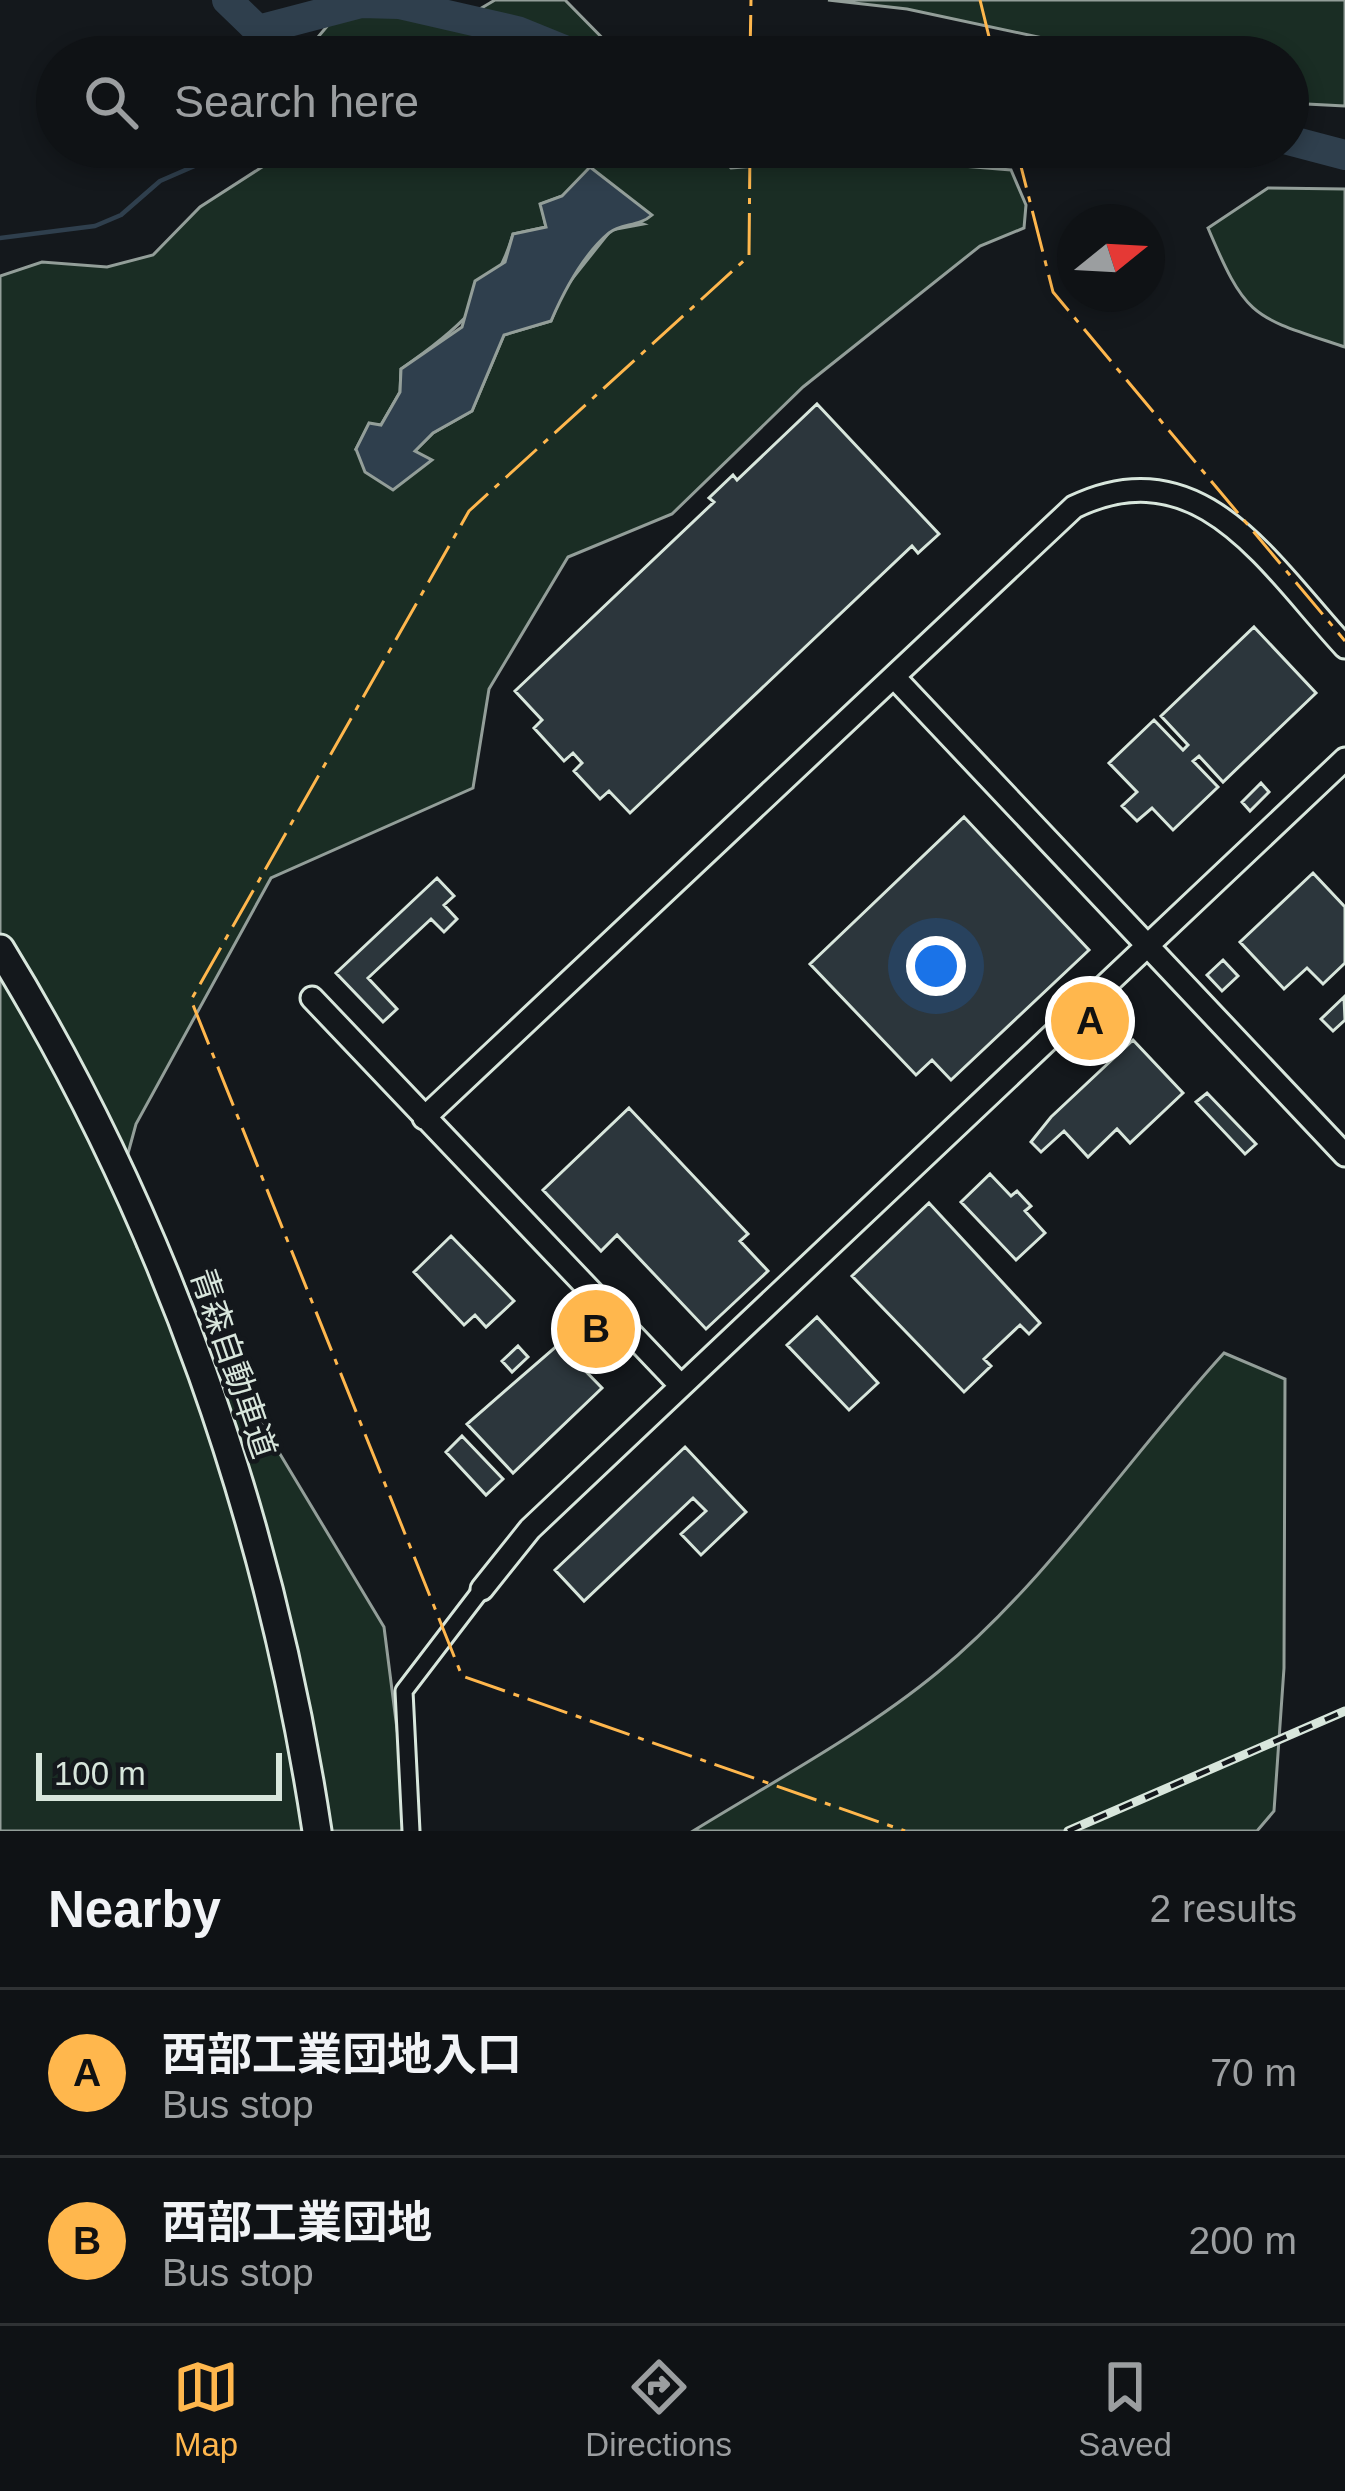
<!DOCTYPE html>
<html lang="en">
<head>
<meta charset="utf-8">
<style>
  body { margin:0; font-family:Arial,"Noto Sans JP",sans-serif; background:#181b1e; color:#f1f3f6 }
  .compass { position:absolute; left:1057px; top:204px; width:108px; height:108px; border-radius:50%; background:#0f1215; box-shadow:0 6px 18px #0003; rotate:72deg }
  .scale { position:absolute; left:36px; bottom:30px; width:246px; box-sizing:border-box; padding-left:12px; border:6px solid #d8e6dc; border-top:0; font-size:33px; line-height:42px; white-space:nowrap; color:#d8e6dc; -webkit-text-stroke:9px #14181c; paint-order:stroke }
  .you { position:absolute; left:936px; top:966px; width:42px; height:42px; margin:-30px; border:9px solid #fff; border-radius:50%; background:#1a73e8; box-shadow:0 0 0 18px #1a73e833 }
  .badge { display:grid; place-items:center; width:78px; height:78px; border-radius:50%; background:#ffb74d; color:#111; font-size:39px; font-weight:700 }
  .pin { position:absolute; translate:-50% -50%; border:6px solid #fff; box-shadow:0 3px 12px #0006 }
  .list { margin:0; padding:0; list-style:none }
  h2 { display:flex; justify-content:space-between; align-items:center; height:156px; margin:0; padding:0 48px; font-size:51px }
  h2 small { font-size:39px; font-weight:400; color:#9b9ea0 }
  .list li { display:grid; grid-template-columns:78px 1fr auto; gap:36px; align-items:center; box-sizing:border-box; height:168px; padding:0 48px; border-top:3px solid #2f3234 }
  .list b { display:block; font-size:45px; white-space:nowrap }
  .list p { margin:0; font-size:39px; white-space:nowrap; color:#9b9ea0 }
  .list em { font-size:39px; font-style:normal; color:#9b9ea0 }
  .icon { flex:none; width:66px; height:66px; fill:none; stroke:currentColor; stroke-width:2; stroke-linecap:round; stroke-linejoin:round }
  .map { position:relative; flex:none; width:1345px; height:1831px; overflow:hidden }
  .search { position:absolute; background:#0f1215; box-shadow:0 6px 18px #0003; left:36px; right:36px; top:36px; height:132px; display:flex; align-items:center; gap:30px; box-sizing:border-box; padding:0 42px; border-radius:66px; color:#9b9ea0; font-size:45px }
  .sheet { height:492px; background:#0f1215 }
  nav { display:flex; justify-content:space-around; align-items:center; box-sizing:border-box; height:168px; border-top:3px solid #2f3234; background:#0f1215; font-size:33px; color:#9b9ea0 }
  nav a { display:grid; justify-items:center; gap:6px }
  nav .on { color:#ffb74d }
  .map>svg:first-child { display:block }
  .green { fill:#1a2d24; stroke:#939e99; stroke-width:3; fill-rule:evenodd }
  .water { fill:#2f3f4d; stroke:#939e99; stroke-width:3 }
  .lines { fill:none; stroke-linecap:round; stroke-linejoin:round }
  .stream { stroke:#2f3f4d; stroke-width:4.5 }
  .river { stroke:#2f3f4d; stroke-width:30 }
  .building { fill:#2c363c; stroke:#d8e6dc; stroke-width:3 }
  .street-casing { stroke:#d8e6dc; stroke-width:21 }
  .secondary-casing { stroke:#d8e6dc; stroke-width:27 }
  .highway-casing { stroke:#d8e6dc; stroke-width:33 }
  .street { stroke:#14181c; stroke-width:15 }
  .secondary { stroke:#14181c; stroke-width:21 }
  .highway { stroke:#14181c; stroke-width:27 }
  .rail-casing { stroke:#d8e6dc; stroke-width:9 }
  .rail { stroke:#14181c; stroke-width:4.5; stroke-dasharray:14; stroke-linecap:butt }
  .power { stroke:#ffb74d; stroke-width:3; stroke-dasharray:42 9 6 9; stroke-linecap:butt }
  .labels { text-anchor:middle; stroke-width:9; stroke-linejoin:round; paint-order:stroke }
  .street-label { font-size:33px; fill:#d8e6dc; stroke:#14181c }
</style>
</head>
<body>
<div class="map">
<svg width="1345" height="1831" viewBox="0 0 1345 1831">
  <rect width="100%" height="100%" fill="#14181c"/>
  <path class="green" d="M 349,0 L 445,0 L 468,16 L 495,0 L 565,0 L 621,57 L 313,57 L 313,43 Z
    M 828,0 L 1345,0 L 1345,106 L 1288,103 L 1288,57 L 1104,57 L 1080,46 L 907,9 Z
    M 293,147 L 710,147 L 731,168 L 864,158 L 1011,170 L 1026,205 L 1024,228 L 980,246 L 803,387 L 672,514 L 568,557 L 489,689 L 473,788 L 271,878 L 136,1124 L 121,1179 L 137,1247 L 265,1429 L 384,1627 L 410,1831 L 0,1831 L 0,276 L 42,262 L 107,267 L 153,255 L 200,207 ZM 562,196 L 643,224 L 611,230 L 564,289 L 551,321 L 504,335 L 472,411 L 433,433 L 414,452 L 431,460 L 356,449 L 369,424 L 381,425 L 400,392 L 401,369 C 455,332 494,300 513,234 L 546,227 L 541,204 Z
    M 1268,188 L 1345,189 L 1345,347 C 1252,316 1247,320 1208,228 Z
    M 1224,1353 L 1285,1379 L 1284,1668 L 1274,1811 L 1257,1831 L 693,1831 C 774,1781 864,1733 938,1672 C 1048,1581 1128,1458 1224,1353 Z"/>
  <path class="water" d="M 590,167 L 652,215 C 639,227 621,223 609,233 C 584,254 564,291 551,321 L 504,335 L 472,411 L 433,433 L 415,451 L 432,460 L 393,490 L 365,472 L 356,449 L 369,423 L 381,425 L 400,392 L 401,369 L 462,327 L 475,281 L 505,262 L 513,234 L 546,227 L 540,204 L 562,196 Z"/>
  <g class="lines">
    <path class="stream" d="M 254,57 L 258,30
      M 0,238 L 95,226 L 121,215 L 160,181 L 206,161 L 223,147"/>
    <path class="river" d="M 227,0 L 258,30 L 361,3 L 399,4 L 517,31 L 581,57
      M 1288,140 L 1345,155"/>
  </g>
  <path class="building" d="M 817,404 L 939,534 L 918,553 L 912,546 L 630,813 L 609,791 L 600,799 L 574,771 L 582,763 L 573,753 L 564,761 L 534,728 L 542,720 L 515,691 L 714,502 L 709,498 L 733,475 L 737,480 Z
    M 1254,627 L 1316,693 L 1223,782 L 1199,756 L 1193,761 L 1218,787 L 1173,830 L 1152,808 L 1137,821 L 1122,806 L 1137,792 L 1109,763 L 1154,720 L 1183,750 L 1188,745 L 1161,716 Z
    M 1261,783 L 1269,792 L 1250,811 L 1242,802 Z
    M 964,817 L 1089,950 L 951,1080 L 932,1060 L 916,1075 L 810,964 Z
    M 1313,873 L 1345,907 L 1345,963 L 1323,984 L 1307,968 L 1284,989 L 1240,942 Z
    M 437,878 L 454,896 L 444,905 L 457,919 L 444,932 L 431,919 L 368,978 L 397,1009 L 383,1022 L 336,973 Z
    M 1223,960 L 1238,976 L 1222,991 L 1207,975 Z
    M 1344,997 L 1345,1020 L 1333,1031 L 1321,1019 Z
    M 1133,1040 L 1183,1093 L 1130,1143 L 1117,1129 L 1088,1157 L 1064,1131 L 1041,1152 L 1031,1142 L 1051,1117 Z
    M 1207,1093 L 1256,1144 L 1245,1154 L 1196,1102 Z
    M 629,1108 L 748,1234 L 740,1241 L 768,1271 L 706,1329 L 617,1235 L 601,1251 L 543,1190 Z
    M 990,1174 L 1011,1196 L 1017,1191 L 1031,1206 L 1025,1211 L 1045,1233 L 1016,1260 L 961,1202 Z
    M 929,1203 L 1040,1323 L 1029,1334 L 1020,1325 L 984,1359 L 991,1366 L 964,1392 L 852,1276 Z
    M 451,1236 L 514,1301 L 486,1327 L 475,1315 L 464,1325 L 414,1272 Z
    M 817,1317 L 878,1383 L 849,1410 L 787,1345 Z
    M 559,1344 L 602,1388 L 513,1473 L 467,1424 Z
    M 518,1346 L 528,1357 L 512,1372 L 502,1361 Z
    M 462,1436 L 503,1479 L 486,1495 L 446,1452 Z
    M 685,1447 L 746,1512 L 701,1555 L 681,1534 L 706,1511 L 693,1498 L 584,1601 L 555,1570 Z"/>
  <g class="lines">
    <g class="street-casing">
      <path id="street" d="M 411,1831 L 404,1691 L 482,1589"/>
    </g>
    <g class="secondary-casing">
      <path id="secondary" d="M 894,677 L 1345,1155
        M 312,998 L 681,1386
        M 424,1118 L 1074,507 C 1200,446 1269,565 1345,647
        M 482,1589 L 530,1529 L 1345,759"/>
    </g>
    <g class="highway-casing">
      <path id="highway" d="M 0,949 C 165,1218 270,1520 317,1831"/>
    </g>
    <use href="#street" class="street"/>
    <use href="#secondary" class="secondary"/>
    <use href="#highway" class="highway"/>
    <g class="rail-casing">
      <path id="rail" d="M 1068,1831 L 1345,1711"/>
    </g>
    <use href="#rail" class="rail"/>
    <path class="power" d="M 980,0 L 994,57
      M 750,57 L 751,0
      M 750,147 L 749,256 L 469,511 L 191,1000 L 462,1676 L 905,1831
      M 1016,147 L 1053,292 L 1345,641"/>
  </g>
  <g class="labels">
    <g class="street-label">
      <text transform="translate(234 1363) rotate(71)" y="12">青森自動車道</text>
    </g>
  </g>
</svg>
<svg class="compass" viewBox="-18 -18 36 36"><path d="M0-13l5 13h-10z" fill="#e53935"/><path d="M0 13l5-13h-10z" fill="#9b9ea0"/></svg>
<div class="scale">100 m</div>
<div class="you"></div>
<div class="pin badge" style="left:1090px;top:1021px">A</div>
<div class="pin badge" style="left:596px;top:1329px">B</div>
<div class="search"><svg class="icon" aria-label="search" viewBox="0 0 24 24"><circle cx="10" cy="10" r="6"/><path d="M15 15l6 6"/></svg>Search here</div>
</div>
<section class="sheet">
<h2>Nearby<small>2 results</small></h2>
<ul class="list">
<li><span class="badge">A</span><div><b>西部工業団地入口</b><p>Bus stop</p></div><em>70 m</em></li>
<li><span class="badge">B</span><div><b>西部工業団地</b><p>Bus stop</p></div><em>200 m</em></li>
</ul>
</section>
<nav>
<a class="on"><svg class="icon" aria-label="map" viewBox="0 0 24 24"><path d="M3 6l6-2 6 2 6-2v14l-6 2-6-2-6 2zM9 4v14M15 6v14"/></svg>Map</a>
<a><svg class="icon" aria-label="directions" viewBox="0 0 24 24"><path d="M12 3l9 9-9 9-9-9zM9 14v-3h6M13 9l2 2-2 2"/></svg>Directions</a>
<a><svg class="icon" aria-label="saved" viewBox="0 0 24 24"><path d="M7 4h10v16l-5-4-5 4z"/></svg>Saved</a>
</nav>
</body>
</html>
